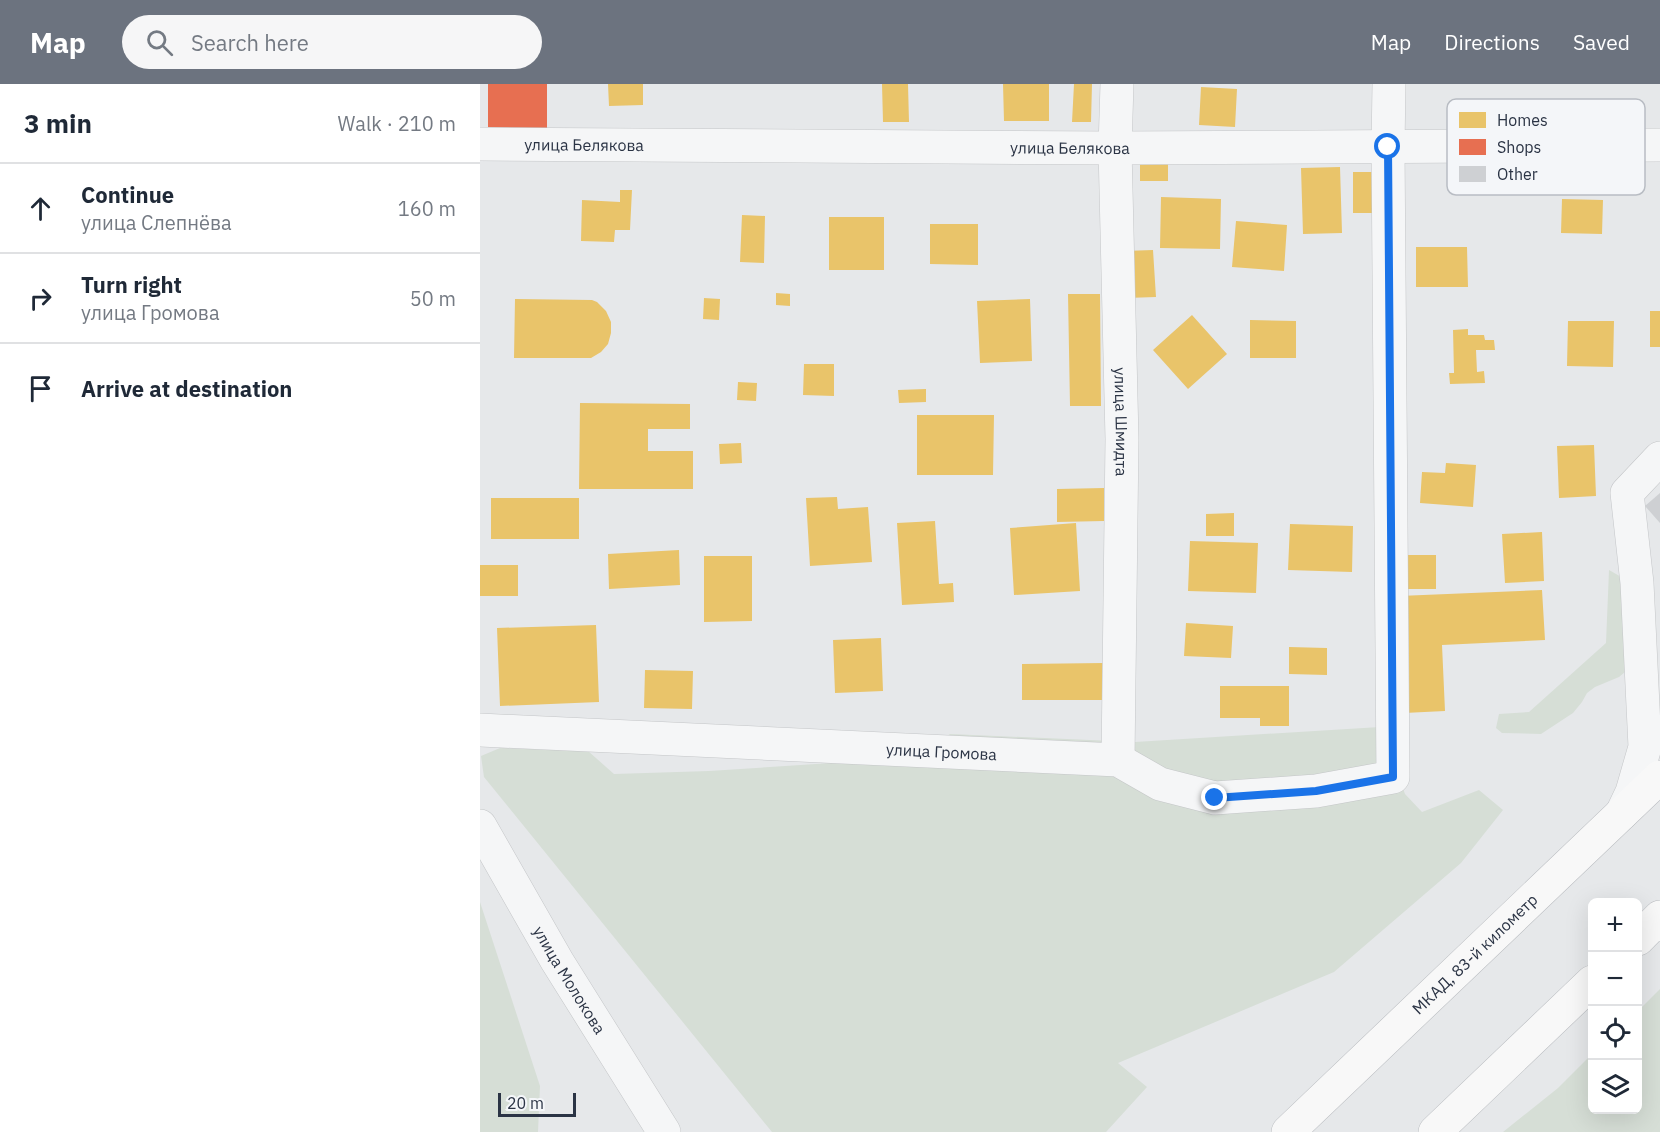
<!DOCTYPE html>
<html lang="en">
<head>
<meta charset="utf-8">
<style>
  body { margin:0; font-family:"IBM Plex Sans",sans-serif; background:#f6f6f7; color:#1f2937 }
  .controls { position:absolute; right:18px; bottom:18px; display:grid; overflow:hidden; border-radius:9px; box-shadow:0 6px 24px #0002 }
  .controls button { width:54px; height:54px; display:grid; place-items:center; padding:0; border:0; border-bottom:2px solid #e0e1e3; background:#fff; color:#1f2937; font:30px sans-serif }
  .scale { position:absolute; left:18px; bottom:15px; width:78px; box-sizing:border-box; padding-left:6px; border:3px solid #2b3445; border-top:0; font-size:16px; line-height:21px; white-space:nowrap; color:#2b3445; -webkit-text-stroke:4px #f4f6f9; paint-order:stroke }
  .stop { position:absolute; width:18px; height:18px; margin:-14px; border:4px solid #1a73e8; border-radius:50%; background:#fff }
  .stop.end { background:#1a73e8; border-color:#fff; box-shadow:0 2px 6px #0008 }
  .list { margin:0; padding:0; list-style:none }
  h2 { display:flex; justify-content:space-between; align-items:center; height:78px; margin:0; padding:0 24px; font-size:26px }
  h2 small { font-size:20px; font-weight:400; color:#747a83 }
  .list li { display:grid; grid-template-columns:39px 1fr auto; gap:18px; align-items:center; box-sizing:border-box; height:90px; padding:0 24px; border-top:2px solid #e0e1e3 }
  .list b { display:block; font-size:22px; white-space:nowrap }
  .list p { margin:0; font-size:20px; white-space:nowrap; color:#747a83 }
  .list em { font-size:20px; font-style:normal; color:#747a83 }
  .icon { flex:none; width:33px; height:33px; fill:none; stroke:currentColor; stroke-width:2; stroke-linecap:round; stroke-linejoin:round }
  .map { position:relative; flex:none; width:1180px; height:1048px; overflow:hidden }
  header { display:flex; align-items:center; gap:36px; box-sizing:border-box; height:84px; padding:0 30px; background:#6c737f; color:#fff }
  header strong { font-size:28px }
  nav { display:flex; gap:33px; margin-inline-start:auto; font-size:21px }
  .search { width:420px; height:54px; background:#f6f6f7; display:flex; align-items:center; gap:15px; box-sizing:border-box; padding:0 21px; border-radius:33px; color:#747a83; font-size:22px }
  main { display:flex }
  aside { flex:1; background:#fff }
  .map>svg:first-child { display:block }
  .green { fill:#d6ded6 }
  .homes { fill:#e9c46a }
  .shops { fill:#e76f51 }
  .building { fill:#ced0d3 }
  .lines { fill:none; stroke-linecap:round; stroke-linejoin:round }
  .minor-casing { stroke:#c4c6c8; stroke-width:34 }
  .highway-casing { stroke:#b8bbbf; stroke-width:34 }
  .minor { stroke:#f5f6f7; stroke-width:33 }
  .highway { stroke:#f8f8f8; stroke-width:33 }
  .route { stroke:#1a73e8; stroke-width:8 }
  .labels { text-anchor:middle; stroke-width:6; stroke-linejoin:round; paint-order:stroke }
  .street-label { font-size:16px; fill:#2b3445; stroke:#f4f6f9 }
  .key { fill:#f4f6f9; stroke:#b8bcc3; stroke-width:1.5 }
  .key-label { font-size:16px; fill:#2b3445 }
</style>
</head>
<body>
<header>
<strong>Map</strong>
<div class="search"><svg class="icon" aria-label="search" viewBox="0 0 24 24"><circle cx="10" cy="10" r="6"/><path d="M15 15l6 6"/></svg>Search here</div>
<nav><a>Map</a><a>Directions</a><a>Saved</a></nav>
</header>
<main>
<aside>
<h2>3 min<small>Walk · 210 m</small></h2>
<ul class="list">
<li><svg class="icon" aria-label="ahead" viewBox="0 0 24 24"><path d="M12 20V5M6 11l6-6 6 6"/></svg><div><b>Continue</b><p>улица Слепнёва</p></div><em>160 m</em></li>
<li><svg class="icon" aria-label="right" viewBox="0 0 24 24"><path d="M7 20v-9h11M14 6l5 5-5 5"/></svg><div><b>Turn right</b><p>улица Громова</p></div><em>50 m</em></li>
<li><svg class="icon" aria-label="arrive" viewBox="0 0 24 24"><path d="M6 21V4h12l-3 4 3 4H6"/></svg><div><b>Arrive at destination</b></div></li>
</ul>
</aside>
<div class="map">
<svg width="1180" height="1048" viewBox="0 0 1180 1048">
  <rect width="100%" height="100%" fill="#e6e8ea"/>
  <path class="green" d="M 1129,486 L 1143,494 L 1145,588 L 1139,593 L 1115,603 L 1107,609 L 1102,618 L 1093,629 L 1061,650 L 1022,649 L 1016,644 L 1019,630 L 1049,628 L 1126,559 Z
    M 900,643 L 925,710 L 942,728 L 999,706 L 1023,726 L 981,779 L 854,888 L 638,979 L 667,1003 L 626,1048 L 292,1048 L 4,693 L 1,672 L 20,664 L 108,667 L 134,690 L 229,687 L 428,674 L 470,650 L 655,658 Z
    M 0,818 L 60,1002 L 58,1048 L 0,1048 Z
    M 1180,905 L 1180,1048 L 1023,1048 L 1078,1004 L 1112,970 L 1112,1026 L 1158,1026 L 1158,927 Z"/>
  <path class="homes" d="M 128,0 L 163,0 L 163,21 L 129,22 Z
    M 402,0 L 428,0 L 429,38 L 403,38 Z
    M 523,0 L 569,0 L 569,37 L 524,37 Z
    M 594,0 L 612,0 L 611,38 L 592,38 Z
    M 721,3 L 757,5 L 755,43 L 719,41 Z
    M 660,80 L 688,80 L 688,97 L 660,97 Z
    M 860,83 L 862,149 L 823,150 L 821,84 Z
    M 873,88 L 897,88 L 897,129 L 873,129 Z
    M 140,106 L 152,106 L 150,146 L 135,146 L 134,158 L 101,157 L 102,116 L 140,118 Z
    M 681,113 L 741,115 L 740,165 L 680,164 Z
    M 1082,115 L 1123,116 L 1122,150 L 1081,149 Z
    M 262,131 L 285,132 L 284,179 L 260,178 Z
    M 349,133 L 404,133 L 404,186 L 349,186 Z
    M 756,137 L 807,141 L 804,187 L 752,183 Z
    M 450,140 L 498,140 L 498,181 L 450,180 Z
    M 936,163 L 987,163 L 988,203 L 936,203 Z
    M 673,166 L 676,213 L 646,214 L 644,167 Z
    M 296,209 L 310,210 L 310,222 L 296,221 Z
    M 588,210 L 620,210 L 621,322 L 590,322 Z
    M 224,214 L 240,215 L 239,236 L 223,235 Z
    M 35,215 L 112,216 L 117,218 L 126,227 L 131,238 L 131,249 L 128,260 L 121,268 L 111,274 L 34,274 Z
    M 550,215 L 552,277 L 500,279 L 497,217 Z
    M 1170,227 L 1180,227 L 1180,263 L 1170,263 Z
    M 712,231 L 747,270 L 708,305 L 673,266 Z
    M 770,236 L 816,237 L 816,274 L 770,274 Z
    M 1088,237 L 1134,237 L 1133,283 L 1087,282 Z
    M 988,245 L 988,251 L 1004,251 L 1005,256 L 1014,256 L 1015,266 L 996,266 L 997,288 L 1004,287 L 1005,299 L 970,300 L 969,289 L 974,289 L 973,246 Z
    M 324,280 L 354,280 L 354,312 L 323,311 Z
    M 258,298 L 277,299 L 276,317 L 257,316 Z
    M 446,305 L 446,318 L 419,319 L 418,306 Z
    M 100,319 L 210,320 L 210,345 L 168,345 L 168,367 L 213,367 L 213,405 L 99,405 Z
    M 437,331 L 514,331 L 513,391 L 437,391 Z
    M 261,359 L 262,379 L 240,380 L 239,360 Z
    M 1114,361 L 1116,412 L 1079,414 L 1077,362 Z
    M 966,379 L 996,381 L 993,423 L 940,419 L 942,388 L 965,389 Z
    M 624,404 L 624,437 L 577,438 L 577,405 Z
    M 357,413 L 358,425 L 388,423 L 392,478 L 330,482 L 326,414 Z
    M 11,414 L 99,414 L 99,455 L 11,455 Z
    M 754,429 L 754,452 L 726,452 L 726,430 Z
    M 455,437 L 459,500 L 473,499 L 474,518 L 422,521 L 417,439 Z
    M 596,439 L 600,507 L 534,511 L 530,444 Z
    M 810,440 L 873,442 L 872,488 L 808,486 Z
    M 1062,448 L 1064,497 L 1025,499 L 1022,450 Z
    M 710,457 L 778,459 L 776,509 L 708,507 Z
    M 199,466 L 200,501 L 129,505 L 128,470 Z
    M 921,471 L 956,471 L 956,505 L 921,505 Z
    M 224,472 L 272,472 L 272,537 L 224,538 Z
    M 0,481 L 38,481 L 38,512 L 0,512 Z
    M 1062,506 L 1065,556 L 962,561 L 965,627 L 924,629 L 919,512 Z
    M 706,539 L 753,542 L 751,574 L 704,572 Z
    M 116,541 L 119,618 L 20,622 L 17,544 Z
    M 401,554 L 403,607 L 355,609 L 353,556 Z
    M 809,563 L 847,564 L 847,591 L 809,590 Z
    M 624,579 L 624,616 L 542,616 L 542,580 Z
    M 165,586 L 213,587 L 212,625 L 164,624 Z
    M 740,602 L 809,602 L 809,642 L 780,642 L 780,634 L 740,634 Z"/>
  <path class="shops" d="M 8,0 L 67,0 L 67,44 L 8,45 Z"/>
  <path class="building" d="M 1180,409 L 1180,439 L 1165,422 Z"/>
  <g class="lines">
    <g class="minor-casing">
      <g id="minor">
        <path id="s1" d="M 637,0 L 635,64 L 642,355 L 638,676"/>
        <path id="s2" d="M 0,60 L 635,64 L 1180,61"/>
        <path id="s3" d="M 0,646 L 638,676 L 680,700 L 735,714 L 836,707 L 913,693 L 908,63 L 909,0"/>
        <path d="M 1142,729 L 1152,708 L 1165,663 L 1157,499 L 1147,409 L 1180,374"/>
        <path id="s4" d="M 0,742 L 77,877 L 184,1048"/>
      </g>
    </g>
    <g class="highway-casing">
      <g id="highway">
        <path d="M 1158,855 L 1180,833"/>
        <path id="s5" d="M 808,1048 L 1180,693"/>
        <path d="M 955,1048 L 1112,898"/>
      </g>
    </g>
    <use href="#minor" class="minor"/>
    <use href="#highway" class="highway"/>
  </g>
  <g class="lines">
    <path class="route" d="M 735,714 L 836,707 L 913,693 L 908,63"/>
  </g>
  <g class="labels">
    <g class="street-label">
      <text dy="6" stroke="none"><textPath href="#s2" startOffset="104">улица Белякова</textPath></text>
      <text dy="6" stroke="none"><textPath href="#s2" startOffset="590">улица Белякова</textPath></text>
      <text dy="6" stroke="none"><textPath href="#s1" startOffset="338">улица Шмидта</textPath></text>
      <text dy="6" stroke="none"><textPath href="#s3" startOffset="462">улица Громова</textPath></text>
      <text dy="6" stroke="none"><textPath href="#s5" startOffset="258">МКАД, 83-й километр</textPath></text>
      <text dy="6" stroke="none"><textPath href="#s4" startOffset="178">улица Молокова</textPath></text>
    </g>
  </g>
  <rect x="967" y="15" width="198" height="96" rx="9" class="key"/>
  <rect x="979" y="28" width="27" height="16" fill="#e9c46a"/>
  <rect x="979" y="55" width="27" height="16" fill="#e76f51"/>
  <rect x="979" y="82" width="27" height="16" fill="#ced0d3"/>
  <g class="key-label">
    <text x="1017" y="42">Homes</text>
    <text x="1017" y="69">Shops</text>
    <text x="1017" y="96">Other</text>
  </g>
</svg>
<div class="controls">
<button>+</button>
<button>−</button>
<button><svg class="icon" aria-label="locate" viewBox="0 0 24 24"><circle cx="12" cy="12" r="6"/><path d="M12 2v4M12 18v4M2 12h4M18 12h4"/></svg></button>
<button><svg class="icon" aria-label="layers" viewBox="0 0 24 24"><path d="M12 4l9 5-9 5-9-5zM3 14l9 5 9-5"/></svg></button>
</div>
<div class="scale">20 m</div>
<div class="stop" style="left:908px;top:63px"></div>
<div class="stop end" style="left:735px;top:714px"></div>
</div>
</main>
</body>
</html>
